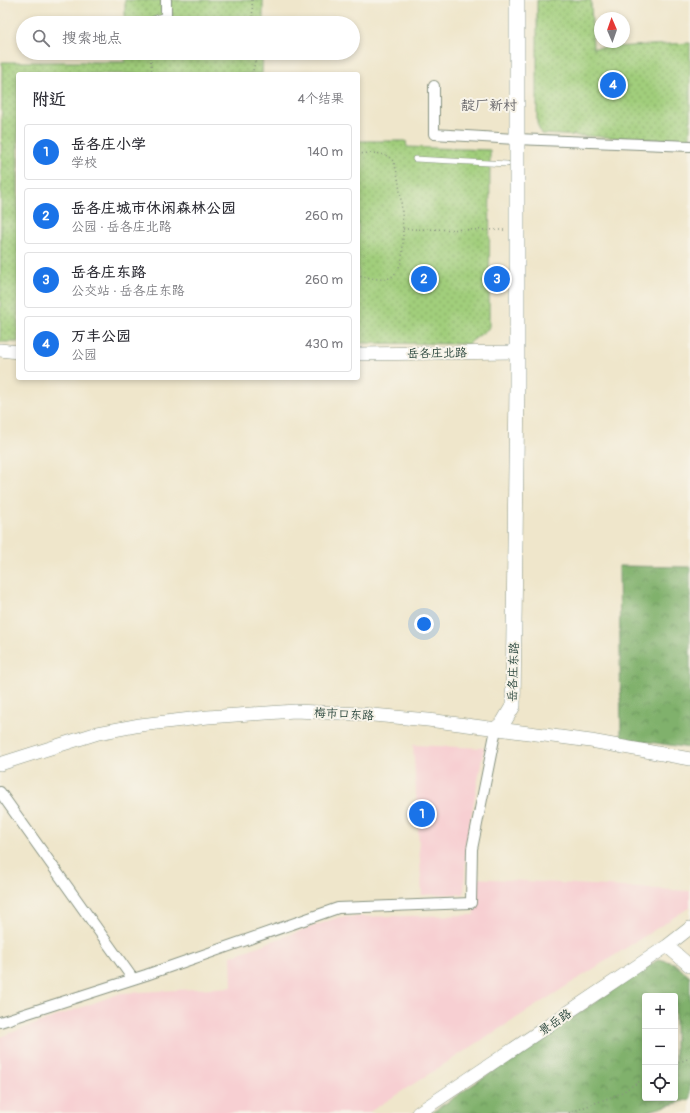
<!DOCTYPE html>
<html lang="zh">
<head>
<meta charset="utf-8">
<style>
  body { margin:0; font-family:Pangolin,"LXGW WenKai TC",sans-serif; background:#f7f7f7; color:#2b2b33 }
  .controls { position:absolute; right:12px; bottom:12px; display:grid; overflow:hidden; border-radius:4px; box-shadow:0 2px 6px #0003 }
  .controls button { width:36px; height:36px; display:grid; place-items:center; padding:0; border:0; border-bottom:1px solid #e1e1e2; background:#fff; color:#2b2b33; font:20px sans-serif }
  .compass { position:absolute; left:594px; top:12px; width:36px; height:36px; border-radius:50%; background:#fff; box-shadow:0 2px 6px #0003; rotate:358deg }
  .you { position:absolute; left:424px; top:624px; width:14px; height:14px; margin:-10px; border:3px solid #fff; border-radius:50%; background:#1a73e8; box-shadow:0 0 0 6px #1a73e833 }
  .badge { display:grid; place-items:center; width:26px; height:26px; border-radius:50%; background:#1a73e8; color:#fff; font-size:13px; font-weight:700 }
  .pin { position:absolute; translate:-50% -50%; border:2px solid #fff; box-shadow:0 1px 4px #0006 }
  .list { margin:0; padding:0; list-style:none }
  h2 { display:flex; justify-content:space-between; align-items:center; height:52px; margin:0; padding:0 16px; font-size:17px }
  h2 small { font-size:13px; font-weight:400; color:#7c7c81 }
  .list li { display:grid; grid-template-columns:26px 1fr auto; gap:12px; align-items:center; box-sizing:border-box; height:56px; margin:0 8px 8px; padding:0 8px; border:1px solid #e1e1e2; border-radius:4px }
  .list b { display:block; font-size:15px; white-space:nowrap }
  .list p { margin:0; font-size:13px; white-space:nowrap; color:#7c7c81 }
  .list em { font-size:13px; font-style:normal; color:#7c7c81 }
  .icon { flex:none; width:22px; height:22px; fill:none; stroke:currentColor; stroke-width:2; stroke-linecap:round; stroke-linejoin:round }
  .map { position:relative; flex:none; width:690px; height:1113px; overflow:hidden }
  .search { position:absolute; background:#fff; box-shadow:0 2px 6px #0003; left:16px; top:16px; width:344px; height:44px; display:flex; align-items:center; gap:10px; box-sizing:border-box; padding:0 14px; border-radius:22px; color:#7c7c81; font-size:15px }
  .panel { position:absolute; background:#fff; box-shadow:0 2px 6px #0003; left:16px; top:72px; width:344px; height:308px; border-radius:4px }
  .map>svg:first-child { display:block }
  .built { fill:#f7cfd2 }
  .forest { fill:url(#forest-crowns); stroke:#507750; fill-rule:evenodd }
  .park { fill:url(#park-dots); stroke:#608658 }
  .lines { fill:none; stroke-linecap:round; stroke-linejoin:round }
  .service-casing { stroke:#879280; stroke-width:6 }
  .minor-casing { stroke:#879280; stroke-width:12 }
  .tertiary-casing { stroke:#879280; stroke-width:14 }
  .secondary-casing { stroke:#879280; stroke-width:16 }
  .path { stroke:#879280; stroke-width:1.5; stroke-dasharray:1 3; stroke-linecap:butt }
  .service { stroke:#fff; stroke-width:5 }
  .minor { stroke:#fff; stroke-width:10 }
  .tertiary { stroke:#fff; stroke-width:13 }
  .secondary { stroke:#fff; stroke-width:15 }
  .labels { text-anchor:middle; stroke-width:4; stroke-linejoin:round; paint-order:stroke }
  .street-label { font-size:12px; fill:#1f3d34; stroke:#f7f3e8 }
  .quarter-label { font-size:14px; fill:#656468; stroke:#f7f3e8 }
</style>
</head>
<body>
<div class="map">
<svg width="690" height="1113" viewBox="0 0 690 1113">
  <defs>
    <pattern id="forest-crowns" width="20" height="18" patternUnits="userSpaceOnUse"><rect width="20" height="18" fill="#80b16c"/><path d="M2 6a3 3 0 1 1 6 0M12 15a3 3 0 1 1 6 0" fill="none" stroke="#68915a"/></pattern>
    <pattern id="park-dots" width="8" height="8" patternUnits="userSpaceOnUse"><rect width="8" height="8" fill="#a1ce7c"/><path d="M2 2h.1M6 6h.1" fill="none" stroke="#83a866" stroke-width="1.8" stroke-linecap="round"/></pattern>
  </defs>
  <rect width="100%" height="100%" fill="#f7f3e8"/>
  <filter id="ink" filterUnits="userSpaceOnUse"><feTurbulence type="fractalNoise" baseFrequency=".025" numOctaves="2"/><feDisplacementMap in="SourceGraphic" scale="8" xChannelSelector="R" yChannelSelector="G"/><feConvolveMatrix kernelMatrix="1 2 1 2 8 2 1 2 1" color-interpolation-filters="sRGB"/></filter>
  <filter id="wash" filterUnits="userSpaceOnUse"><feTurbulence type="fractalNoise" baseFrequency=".012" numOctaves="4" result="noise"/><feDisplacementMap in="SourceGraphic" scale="16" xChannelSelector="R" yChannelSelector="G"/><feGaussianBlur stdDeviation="0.9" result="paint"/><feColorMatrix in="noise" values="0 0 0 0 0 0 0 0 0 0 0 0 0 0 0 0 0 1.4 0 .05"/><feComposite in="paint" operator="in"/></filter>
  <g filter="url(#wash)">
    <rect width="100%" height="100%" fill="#efe6cb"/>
    <path class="built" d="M 413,745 L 484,748 L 466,844 L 464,894 L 422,895 Z
      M 476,878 L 690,891 L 690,907 L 368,1113 L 0,1113 L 0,1037 L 121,993 L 232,987 L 231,956 L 339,917 L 474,915 Z"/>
    <path class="forest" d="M 619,566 L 690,567 L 690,748 L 621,738 Z
      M 659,959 L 674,963 L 690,977 L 690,1099 L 643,1113 L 431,1113 ZM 645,996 L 675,996 L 675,1098 L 645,1098 Z"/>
    <path class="park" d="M 125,0 L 263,0 L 263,23 L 125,23 Z
      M 537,0 L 591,0 L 593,48 L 690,43 L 690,141 L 541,134 L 537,123 Z
      M 125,53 L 263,53 L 262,74 L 18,74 L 18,342 L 0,342 L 2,62 L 125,62 Z
      M 358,141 L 406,141 L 407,147 L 490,150 L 489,328 L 468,344 L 358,343 Z"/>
  </g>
  <g filter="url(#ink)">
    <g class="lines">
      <g class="service-casing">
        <path id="service" d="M 415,159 L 507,164"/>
      </g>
      <g class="minor-casing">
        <path id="minor" d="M 151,23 L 166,17 L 166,0
          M 434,86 L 434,134 L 516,139 L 690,146
          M 0,792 L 133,979
          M 0,1022 L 146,975 L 338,908 L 471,903 L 472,849 L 496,729"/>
      </g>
      <g class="tertiary-casing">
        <path id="tertiary" d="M 0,350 L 18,352
          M 358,354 L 517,352
          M 0,764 L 98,733 L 140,725 L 208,717 L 295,711 L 362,714 L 428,720 L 591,741 L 690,759
          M 667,946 L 690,966
          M 418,1113 L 667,946 L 690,928"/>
      </g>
      <g class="secondary-casing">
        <path id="secondary" d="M 496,729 L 503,723 L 513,706 L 517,385 L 517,0"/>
      </g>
      <path class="path" d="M 252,0 L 253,23
        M 150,53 L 152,74
        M 252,74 L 255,63 L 254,53
        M 358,154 C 369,153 386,151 393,161 C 401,174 406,247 401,262 C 399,268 396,274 391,277 C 384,282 366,277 358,275
        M 403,229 L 505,230
        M 675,1064 L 690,1058
        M 569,1113 L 619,1094 L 645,1078"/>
      <use href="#service" class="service"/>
      <use href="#minor" class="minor"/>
      <use href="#tertiary" class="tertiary"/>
      <use href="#secondary" class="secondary"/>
    </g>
  </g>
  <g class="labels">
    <g class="street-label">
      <text transform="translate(437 353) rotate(-1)" y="4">岳各庄北路</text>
      <text transform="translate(513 672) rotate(-88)" y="4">岳各庄东路</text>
      <text transform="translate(344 714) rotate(3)" y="4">梅市口东路</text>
      <text transform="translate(555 1022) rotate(-34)" y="4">景岳路</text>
    </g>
    <g class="quarter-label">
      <text x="489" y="110">靛厂新村</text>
    </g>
  </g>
</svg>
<div class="controls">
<button>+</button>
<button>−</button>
<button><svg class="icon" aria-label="locate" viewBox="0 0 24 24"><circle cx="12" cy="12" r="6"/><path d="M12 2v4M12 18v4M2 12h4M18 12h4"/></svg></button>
</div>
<svg class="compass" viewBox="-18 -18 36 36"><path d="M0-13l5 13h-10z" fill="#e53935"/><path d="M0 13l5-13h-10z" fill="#7c7c81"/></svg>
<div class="you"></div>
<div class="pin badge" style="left:422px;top:814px">1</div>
<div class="pin badge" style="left:424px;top:279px">2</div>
<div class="pin badge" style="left:497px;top:279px">3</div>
<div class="pin badge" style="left:613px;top:85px">4</div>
<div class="search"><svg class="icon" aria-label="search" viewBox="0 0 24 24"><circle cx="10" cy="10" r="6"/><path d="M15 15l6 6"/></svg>搜索地点</div>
<section class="panel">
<h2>附近<small>4个结果</small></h2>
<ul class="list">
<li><span class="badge">1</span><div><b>岳各庄小学</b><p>学校</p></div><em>140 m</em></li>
<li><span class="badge">2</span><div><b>岳各庄城市休闲森林公园</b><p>公园 · 岳各庄北路</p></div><em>260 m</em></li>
<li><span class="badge">3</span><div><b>岳各庄东路</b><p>公交站 · 岳各庄东路</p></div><em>260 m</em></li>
<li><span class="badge">4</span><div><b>万丰公园</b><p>公园</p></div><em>430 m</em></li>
</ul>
</section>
</div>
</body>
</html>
